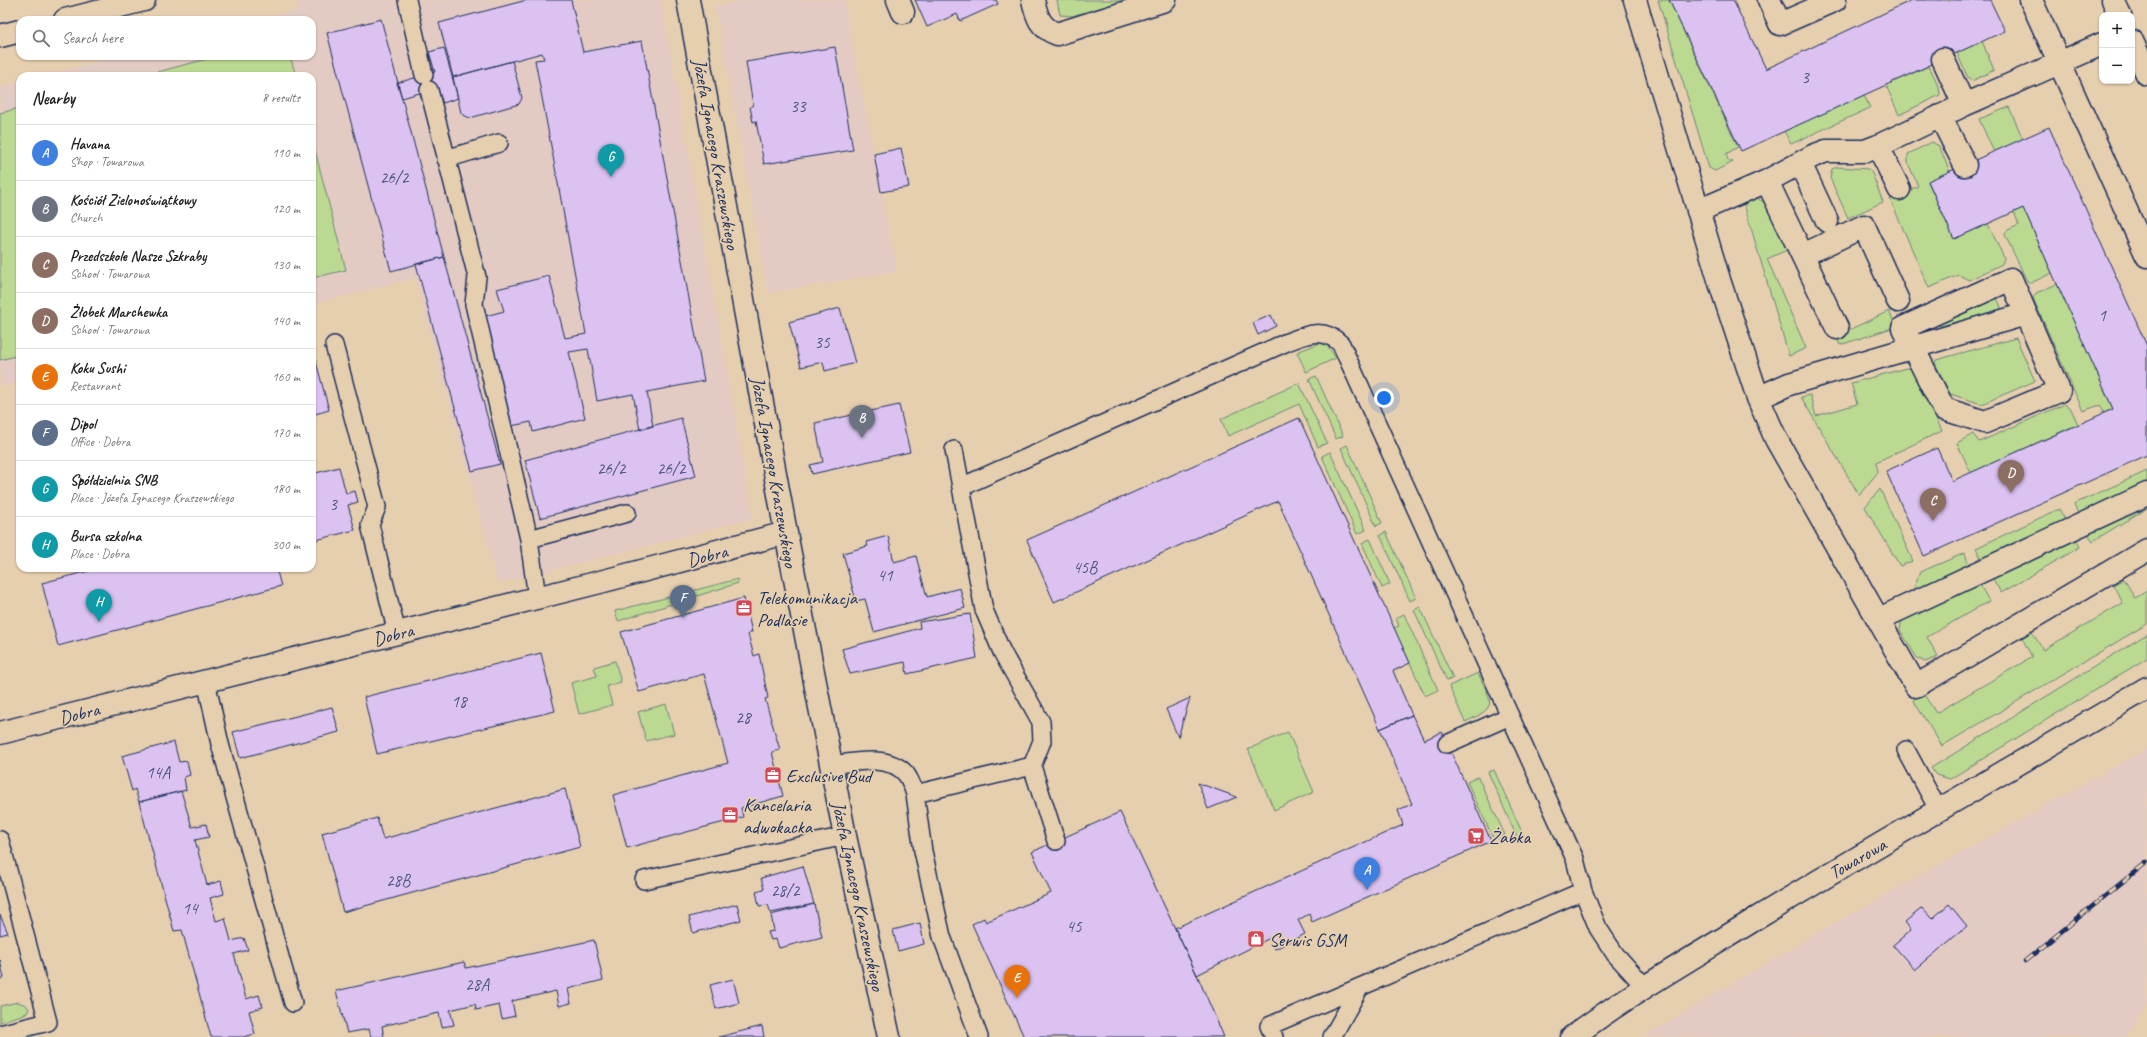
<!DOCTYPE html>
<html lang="en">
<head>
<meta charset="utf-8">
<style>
  body { margin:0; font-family:Caveat,sans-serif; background:#f6f6f6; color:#222 }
  .controls { position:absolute; right:12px; top:12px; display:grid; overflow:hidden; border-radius:8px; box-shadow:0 1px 3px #0004 }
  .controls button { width:36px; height:36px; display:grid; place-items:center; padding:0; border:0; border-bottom:1px solid #e0e0e0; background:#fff; color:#222; font:20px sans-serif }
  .you { position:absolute; left:1384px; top:398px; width:14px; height:14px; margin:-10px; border:3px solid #fff; border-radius:50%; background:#1a73e8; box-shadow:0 0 0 6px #1a73e833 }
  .badge { display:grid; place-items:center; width:26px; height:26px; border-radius:50%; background:#d1495b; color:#fff; font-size:13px; font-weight:700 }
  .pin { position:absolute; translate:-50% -33px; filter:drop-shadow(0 1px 2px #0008) }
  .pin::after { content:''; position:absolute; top:21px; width:14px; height:12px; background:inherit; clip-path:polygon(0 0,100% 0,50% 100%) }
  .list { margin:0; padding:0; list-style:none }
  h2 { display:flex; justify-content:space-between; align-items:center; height:52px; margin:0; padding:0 16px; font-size:17px }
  h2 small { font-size:13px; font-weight:400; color:#767676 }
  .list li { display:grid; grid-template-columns:26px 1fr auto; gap:12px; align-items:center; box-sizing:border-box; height:56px; padding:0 16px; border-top:1px solid #e0e0e0 }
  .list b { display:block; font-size:15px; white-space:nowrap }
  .list p { margin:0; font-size:13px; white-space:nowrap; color:#767676 }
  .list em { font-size:13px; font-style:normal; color:#767676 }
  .icon { flex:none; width:22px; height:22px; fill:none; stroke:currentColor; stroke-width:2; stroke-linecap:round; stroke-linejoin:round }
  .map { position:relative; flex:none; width:2147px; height:1037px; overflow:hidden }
  .search { position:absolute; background:#fff; box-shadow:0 1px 3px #0004; left:16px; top:16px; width:300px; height:44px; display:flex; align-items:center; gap:10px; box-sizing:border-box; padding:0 14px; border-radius:12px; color:#767676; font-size:15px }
  .panel { position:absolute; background:#fff; box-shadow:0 1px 3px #0004; left:16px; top:72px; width:300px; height:500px; border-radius:12px }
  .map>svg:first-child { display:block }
  .built { fill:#e3cbc3 }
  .green { fill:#bbd991; stroke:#6b8478 }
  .building { fill:#dbc2f1; stroke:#1b2f5e }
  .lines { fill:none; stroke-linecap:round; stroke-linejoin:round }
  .service-casing { stroke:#1b2f5e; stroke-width:20 }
  .minor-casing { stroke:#1b2f5e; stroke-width:25 }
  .secondary-casing { stroke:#1b2f5e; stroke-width:25 }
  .service { stroke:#e6cfaf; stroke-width:17 }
  .minor { stroke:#e6cfaf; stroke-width:22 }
  .secondary { stroke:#e6cfaf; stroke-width:22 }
  .rail-casing { stroke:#1b2f5e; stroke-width:4.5 }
  .rail { stroke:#e6cfaf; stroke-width:3; stroke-dasharray:9; stroke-linecap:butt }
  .labels { text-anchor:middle; stroke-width:3.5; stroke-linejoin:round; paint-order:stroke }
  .number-label { font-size:17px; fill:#4b5483 }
  .street-label { font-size:19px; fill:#1b2f5e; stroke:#e6cfaf }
  .poi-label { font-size:19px; fill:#1b2f5e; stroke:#e6cfaf; text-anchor:start }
</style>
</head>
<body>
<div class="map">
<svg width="2147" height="1037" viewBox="0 0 2147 1037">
  <rect width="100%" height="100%" fill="#e6cfaf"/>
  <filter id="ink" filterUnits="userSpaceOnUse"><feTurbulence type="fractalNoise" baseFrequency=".025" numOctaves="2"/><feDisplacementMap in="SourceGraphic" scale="8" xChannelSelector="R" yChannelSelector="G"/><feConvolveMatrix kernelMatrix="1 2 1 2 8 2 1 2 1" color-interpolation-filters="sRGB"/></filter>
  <g filter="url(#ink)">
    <path class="built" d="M 296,0 L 661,0 L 753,518 L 535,575 L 498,583 L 415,278 L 312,304 L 312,76 L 42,76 L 118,56 L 312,56 L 312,20 L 255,20 L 298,9 Z
      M 746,0 L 844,0 L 897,271 L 768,293 L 715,6 Z
      M 20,82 L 20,382 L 0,387 L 0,87 Z
      M 2147,749 L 2147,1004 L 2125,1037 L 1644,1037 L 1805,940 Z"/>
    <path class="green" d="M 1057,0 L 1127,0 L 1072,16 L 1060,15 Z
      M 1658,0 L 1669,0 L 1738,147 L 1726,154 L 1728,160 L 1733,162 L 1715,171 L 1709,168 Z
      M 1982,41 L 1994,70 L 1972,81 L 1967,76 L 1957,53 Z
      M 218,56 L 290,56 L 296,76 L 142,76 Z
      M 1929,66 L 1939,87 L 1940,95 L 1899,115 L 1886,85 Z
      M 1864,95 L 1870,108 L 1791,144 L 1784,131 Z
      M 2009,107 L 2023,139 L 1994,152 L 1979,119 Z
      M 20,108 L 20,355 L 0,360 L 0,113 Z
      M 312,139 L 346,270 L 312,278 Z
      M 1932,142 L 1939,146 L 1950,172 L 1928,182 L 1954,239 L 1988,224 L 2004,258 L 2002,264 L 1969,280 L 1959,275 L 1929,288 L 1890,199 L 1918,186 L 1908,163 L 1908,154 Z
      M 1837,167 L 1868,169 L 1872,173 L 1883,202 L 1848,218 L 1830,178 L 1832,169 Z
      M 1755,197 L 1764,202 L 1787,250 L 1767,259 L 1806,348 L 1789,356 L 1743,201 Z
      M 2023,208 L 2052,273 L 2031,283 L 2027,281 L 2005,235 L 2006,231 L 2019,225 L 2014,212 Z
      M 2057,284 L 2113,409 L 2104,413 L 2100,405 L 2083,411 L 2033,298 L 2036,293 Z
      M 1996,296 L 2001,307 L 1999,311 L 1940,326 L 1937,323 Z
      M 1889,311 L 1895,324 L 1892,328 L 1840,345 L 1836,336 Z
      M 2016,338 L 2035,381 L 1982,404 L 1950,394 L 1935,363 L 1936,360 Z
      M 1320,343 L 1327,345 L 1336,358 L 1306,372 L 1297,352 Z
      M 1906,368 L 1912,368 L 1915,371 L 1942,431 L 1876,462 L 1878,472 L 1859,495 L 1801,397 L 1810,395 L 1816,416 L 1857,404 L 1851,383 Z
      M 1316,376 L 1343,436 L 1336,439 L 1309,379 Z
      M 1299,383 L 1327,443 L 1318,447 L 1299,404 L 1228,436 L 1221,419 Z
      M 2065,404 L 2071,409 L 2078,424 L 1971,473 L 1957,443 L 1973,434 L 1979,442 Z
      M 1347,445 L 1382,523 L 1376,526 L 1341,448 Z
      M 1330,452 L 1366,530 L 1357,534 L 1322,456 Z
      M 2147,471 L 2147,485 L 2079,516 L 2074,504 Z
      M 1880,489 L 1913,561 L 1900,566 L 1865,507 Z
      M 2147,506 L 2147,508 L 2093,541 L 2088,534 Z
      M 2059,509 L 2066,522 L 1982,560 L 1976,548 Z
      M 1386,532 L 1416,598 L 1410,601 L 1380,535 Z
      M 1370,539 L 1390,584 L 1382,588 L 1362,543 Z
      M 2076,539 L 2080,547 L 2001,593 L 1992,577 Z
      M 1965,553 L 1969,566 L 1913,590 L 1920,572 Z
      M 738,579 L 738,583 L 618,621 L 615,611 Z
      M 2124,579 L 2135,598 L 2147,591 L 2147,624 L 1942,746 L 1913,700 L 1923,693 L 1936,713 L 2032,657 L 2022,638 L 2032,632 L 2043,650 L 2123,603 L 2113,585 Z
      M 1979,583 L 1989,601 L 1927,637 L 1938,657 L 1925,662 L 1917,658 L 1900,630 L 1902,619 Z
      M 1420,607 L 1453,678 L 1447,681 L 1414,610 Z
      M 1404,614 L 1438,690 L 1425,696 L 1394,628 L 1399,626 L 1396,618 Z
      M 2147,634 L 2147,658 L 1950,779 L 1936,775 L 1931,768 Z
      M 615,661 L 621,682 L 607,686 L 612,705 L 579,714 L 571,683 L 597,676 L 594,667 Z
      M 1478,673 C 1492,703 1499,707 1465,722 L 1449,686 Z
      M 666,704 L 674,734 L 646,741 L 638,712 Z
      M 1288,732 L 1314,792 L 1274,810 L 1248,749 Z
      M 1494,770 L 1525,839 L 1519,842 L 1488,772 Z
      M 1478,777 L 1505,835 L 1494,840 L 1467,782 Z
      M 18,1002 L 26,1005 L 29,1009 L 27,1013 L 0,1022 L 0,1006 Z"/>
    <path class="building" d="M 527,0 L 571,0 L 583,52 L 642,41 L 704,381 L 647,392 L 653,426 L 640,430 L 633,394 L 597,401 L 588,349 L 569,352 L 585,418 L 533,432 L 531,422 L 511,426 L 482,317 L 504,311 L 497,289 L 549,276 L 565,338 L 586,334 L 535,60 L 544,59 L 542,53 L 453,77 L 439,23 Z
      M 915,0 L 996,0 L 998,4 L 960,21 L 957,14 L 927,27 Z
      M 1669,0 L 1733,0 L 1766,69 L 1912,0 L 1990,0 L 2005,31 L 1741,151 Z
      M 381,19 L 444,257 L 391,271 L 327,33 Z
      M 835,47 L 853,150 L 764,164 L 756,121 L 753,122 L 750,107 L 753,105 L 746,62 Z
      M 444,48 L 458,98 L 443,103 L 437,88 L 402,98 L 397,83 L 435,72 L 429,52 Z
      M 512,61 L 522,98 L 519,104 L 470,118 L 463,115 L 461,113 L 453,77 Z
      M 2049,127 L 2147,346 L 2147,455 L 1924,556 L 1886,471 L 1937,448 L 1952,481 L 2113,409 L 2023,208 L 1954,239 L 1928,181 Z
      M 901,148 L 909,187 L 881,192 L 874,154 Z
      M 444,257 L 500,464 L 472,471 L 416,264 Z
      M 840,308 L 855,363 L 825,371 L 823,362 L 801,367 L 789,322 Z
      M 1271,315 L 1276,326 L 1258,335 L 1253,323 Z
      M 315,358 L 329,410 L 312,415 L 312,359 Z
      M 899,405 L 910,452 L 812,474 L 810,465 L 823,462 L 815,423 Z
      M 681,418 L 696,476 L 540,518 L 525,460 Z
      M 1299,418 L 1410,663 L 1393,671 L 1412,715 L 1380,729 L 1278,501 L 1054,602 L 1027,540 Z
      M 339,467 L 346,493 L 355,491 L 358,502 L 348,505 L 355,530 L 312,541 L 312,474 Z
      M 888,536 L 894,562 L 916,556 L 927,597 L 960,588 L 965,608 L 874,632 L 865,599 L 856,601 L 843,553 L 868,546 L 866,542 Z
      M 100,568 L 276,568 L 281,586 L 58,646 L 42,583 Z
      M 744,598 L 752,632 L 748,634 L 754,656 L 759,654 L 768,698 L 765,699 L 780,750 L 772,752 L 783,796 L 741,808 L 743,817 L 627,848 L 613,795 L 728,763 L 704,674 L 639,692 L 621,632 Z
      M 970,614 L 977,658 L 907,674 L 905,662 L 850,674 L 842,649 L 920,628 L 919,622 Z
      M 541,653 L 555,711 L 377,754 L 364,697 Z
      M 1190,698 L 1178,737 L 1166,709 Z
      M 332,707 L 339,732 L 240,758 L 233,732 Z
      M 1412,715 L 1424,740 L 1442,732 L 1491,841 L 1312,922 L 1309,914 L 1298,920 L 1305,934 L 1275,949 L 1270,938 L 1197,975 L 1175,928 L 1403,825 L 1398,810 L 1412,804 L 1380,729 Z
      M 174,742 L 179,762 L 187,761 L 190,775 L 184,777 L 186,790 L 139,802 L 135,789 L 132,791 L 122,756 Z
      M 1198,783 L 1237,797 L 1208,809 Z
      M 565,789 L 580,847 L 343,912 L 322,833 L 377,818 L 383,839 Z
      M 181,791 L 192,827 L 206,824 L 209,837 L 195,840 L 207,885 L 221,881 L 224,894 L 210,898 L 216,921 L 225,918 L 231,941 L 244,938 L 248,950 L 234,954 L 246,999 L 259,995 L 261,1002 L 263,1007 L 249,1011 L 255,1034 L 243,1037 L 211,1037 L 182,930 L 174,931 L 139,802 Z
      M 1120,812 L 1197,975 L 1224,1037 L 1024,1037 L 972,924 L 984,918 L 986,922 L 1051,893 L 1032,852 Z
      M 803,866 L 814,904 L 771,913 L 768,905 L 759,906 L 756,891 L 764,889 L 761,878 Z
      M 737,904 L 741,920 L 693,933 L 689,917 Z
      M 814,904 L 822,937 L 779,948 L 776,939 L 771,940 L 768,932 L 774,931 L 771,915 Z
      M 1949,904 L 1967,926 L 1915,970 L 1893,945 L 1911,930 L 1905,922 L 1922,908 L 1932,919 Z
      M 0,915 L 8,933 L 0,935 Z
      M 920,923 L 924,944 L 898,951 L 893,930 Z
      M 594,940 L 603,980 L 568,989 L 571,1003 L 559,1006 L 556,991 L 512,1001 L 515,1016 L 502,1019 L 499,1005 L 476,1010 L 475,1004 L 450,1010 L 454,1025 L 442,1027 L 439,1013 L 382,1026 L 384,1037 L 371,1037 L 369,1029 L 347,1033 L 336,991 L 464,962 L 466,968 Z
      M 0,960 L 4,978 L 0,979 Z
      M 733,979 L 739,1003 L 716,1009 L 710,985 Z
      M 762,1026 L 764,1037 L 719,1037 Z"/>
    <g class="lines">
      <g class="service-casing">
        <path id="service" d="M 407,0 L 424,75
          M 429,90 L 477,277 L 474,304 L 529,539
          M 446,159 L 499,143
          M 334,345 L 377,507 L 370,525 L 397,633
          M 954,450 L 961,487
          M 537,598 L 529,539 L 627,513
          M 206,681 L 220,744 L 293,1003
          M 1447,744 L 1510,716 L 1575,859 L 1583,891 L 1598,928 L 1615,954 L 1645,987
          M 1906,750 L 1939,811
          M 831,765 C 854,762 889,754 906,774 C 910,779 913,788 915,794
          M 1032,766 L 1042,741 L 1041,722 L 1002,652 L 984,610 L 961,487 L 1287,342 C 1307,334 1324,327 1341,344 L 1510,716
          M 0,840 L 48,1022 L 0,1034
          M 644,880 L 845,836
          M 979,1037 L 942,937 L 923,851 L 915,794 L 1032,766 L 1056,841
          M 1274,1037 L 1269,1026 L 1360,987
          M 1332,1037 L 1360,987 L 1583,891"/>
      </g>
      <g class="minor-casing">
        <path id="minor" d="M 688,0 L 786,533 L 845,836 L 889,1037
          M 898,0 L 903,12
          M 1033,0 C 1037,17 1040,28 1057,34 L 1165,0
          M 1635,0 L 1720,283 L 1758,398
          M 1769,0 L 1780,24 L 1835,0
          M 2031,0 L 2147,256
          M 2113,0 L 2120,15
          M 65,20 L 144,0
          M 0,36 L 20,31
          M 2132,41 L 2147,74
          M 1943,59 L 1964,105
          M 1940,116 L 1965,165
          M 1878,146 L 1899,189
          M 1800,163 L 1827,221
          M 1767,181 L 1837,328
          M 1698,211 L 1767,181 L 1813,156 L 1826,151 L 1865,151 L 1878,146 L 1964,105 L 2102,44
          M 1803,255 L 1864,226 L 1898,301
          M 2026,314 L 2059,391 L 1985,422 L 1944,409 L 1903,328 L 2011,279 L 2026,314 L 1789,384 L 1758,398 L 1776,439 L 1916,686 L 2147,550
          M 1879,619 L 2147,494
          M 0,733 L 600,582 L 786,533"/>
      </g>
      <g class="secondary-casing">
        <path id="secondary" d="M 1572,1037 C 1631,993 1694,957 1757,918 C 1885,840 2017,765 2147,688"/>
      </g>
      <use href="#service" class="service"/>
      <use href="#minor" class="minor"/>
      <use href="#secondary" class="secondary"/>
      <g class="rail-casing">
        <path id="rail" d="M 2025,961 L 2147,862"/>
      </g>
      <use href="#rail" class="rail"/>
    </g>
  </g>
  <defs>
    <g id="office-square" transform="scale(0.9)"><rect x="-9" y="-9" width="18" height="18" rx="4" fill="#d1495b" stroke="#e6cfaf"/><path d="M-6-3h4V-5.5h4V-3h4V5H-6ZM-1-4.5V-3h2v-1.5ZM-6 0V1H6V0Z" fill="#fff"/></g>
    <g id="supermarket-square" transform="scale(0.9)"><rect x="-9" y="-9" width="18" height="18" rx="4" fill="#d1495b" stroke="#e6cfaf"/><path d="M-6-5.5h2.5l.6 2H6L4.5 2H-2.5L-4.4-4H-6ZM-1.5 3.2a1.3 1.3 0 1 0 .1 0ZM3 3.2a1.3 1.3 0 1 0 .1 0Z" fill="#fff"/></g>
    <g id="shop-square" transform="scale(0.9)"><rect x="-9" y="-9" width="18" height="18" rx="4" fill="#d1495b" stroke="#e6cfaf"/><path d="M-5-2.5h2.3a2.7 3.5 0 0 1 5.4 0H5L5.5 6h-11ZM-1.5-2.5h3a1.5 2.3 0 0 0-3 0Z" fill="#fff"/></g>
  </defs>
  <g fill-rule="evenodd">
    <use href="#office-square" x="744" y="608"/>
    <use href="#office-square" x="773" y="775"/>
    <use href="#office-square" x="730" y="815"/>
    <use href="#supermarket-square" x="1476" y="836"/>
    <use href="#shop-square" x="1256" y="939"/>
  </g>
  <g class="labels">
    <g class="number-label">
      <text x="1805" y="83">3</text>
      <text x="798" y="112">33</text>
      <text x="394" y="183">26/2</text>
      <text x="2102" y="321">1</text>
      <text x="822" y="348">35</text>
      <text x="611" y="474">26/2</text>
      <text x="671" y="474">26/2</text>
      <text x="333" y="510">3</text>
      <text x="1085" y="573">45B</text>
      <text x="885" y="581">41</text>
      <text x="459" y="707">18</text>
      <text x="743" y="723">28</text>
      <text x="158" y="778">14A</text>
      <text x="398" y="886">28B</text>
      <text x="785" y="896">28/2</text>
      <text x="190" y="914">14</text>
      <text x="1074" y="932">45</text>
      <text x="477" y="990">28A</text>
    </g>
    <g class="street-label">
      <text transform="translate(717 154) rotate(80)" y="7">Józefa Ignacego Kraszewskiego</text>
      <text transform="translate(775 472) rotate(80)" y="7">Józefa Ignacego Kraszewskiego</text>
      <text transform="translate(707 555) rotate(-14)" y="7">Dobra</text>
      <text transform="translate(393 634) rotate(-14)" y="7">Dobra</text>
      <text transform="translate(79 713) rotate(-14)" y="7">Dobra</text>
      <text transform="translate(1857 858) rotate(-30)" y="7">Towarowa</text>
      <text transform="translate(859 896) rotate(78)" y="7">Józefa Ignacego Kraszewskiego</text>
    </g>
    <g class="poi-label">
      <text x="757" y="604">Telekomunikacja<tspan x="757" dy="22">Podlasie</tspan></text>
      <text x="786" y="782">Exclusive Bud</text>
      <text x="743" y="811">Kancelaria<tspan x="743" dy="22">adwokacka</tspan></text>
      <text x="1489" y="843">Żabka</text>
      <text x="1269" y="946">Serwis GSM</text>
    </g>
  </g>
</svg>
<div class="controls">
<button>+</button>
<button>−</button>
</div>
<div class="you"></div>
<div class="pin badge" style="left:1367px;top:890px;background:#3f7fe0">A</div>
<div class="pin badge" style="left:862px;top:438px;background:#6b7280">B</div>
<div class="pin badge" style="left:1933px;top:521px;background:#8d6e63">C</div>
<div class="pin badge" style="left:2011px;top:493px;background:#8d6e63">D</div>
<div class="pin badge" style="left:1017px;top:998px;background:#e8710a">E</div>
<div class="pin badge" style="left:683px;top:618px;background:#5c6f8a">F</div>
<div class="pin badge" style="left:611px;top:177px;background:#0f9aa8">G</div>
<div class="pin badge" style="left:99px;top:622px;background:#0f9aa8">H</div>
<div class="search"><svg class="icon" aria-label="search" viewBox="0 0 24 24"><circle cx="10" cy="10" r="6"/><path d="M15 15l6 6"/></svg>Search here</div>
<section class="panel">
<h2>Nearby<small>8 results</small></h2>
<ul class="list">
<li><span class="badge" style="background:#3f7fe0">A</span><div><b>Havana</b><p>Shop · Towarowa</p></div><em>110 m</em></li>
<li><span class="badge" style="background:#6b7280">B</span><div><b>Kościół Zielonoświątkowy</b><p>Church</p></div><em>120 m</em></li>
<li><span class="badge" style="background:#8d6e63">C</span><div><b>Przedszkole Nasze Szkraby</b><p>School · Towarowa</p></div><em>130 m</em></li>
<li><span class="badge" style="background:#8d6e63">D</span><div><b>Żłobek Marchewka</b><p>School · Towarowa</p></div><em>140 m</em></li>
<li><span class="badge" style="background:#e8710a">E</span><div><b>Koku Sushi</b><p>Restaurant</p></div><em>160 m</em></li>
<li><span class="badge" style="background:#5c6f8a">F</span><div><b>Dipol</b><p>Office · Dobra</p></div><em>170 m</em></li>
<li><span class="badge" style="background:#0f9aa8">G</span><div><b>Spółdzielnia SNB</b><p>Place · Józefa Ignacego Kraszewskiego</p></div><em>180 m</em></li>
<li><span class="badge" style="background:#0f9aa8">H</span><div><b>Bursa szkolna</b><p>Place · Dobra</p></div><em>300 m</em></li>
</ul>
</section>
</div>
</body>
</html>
